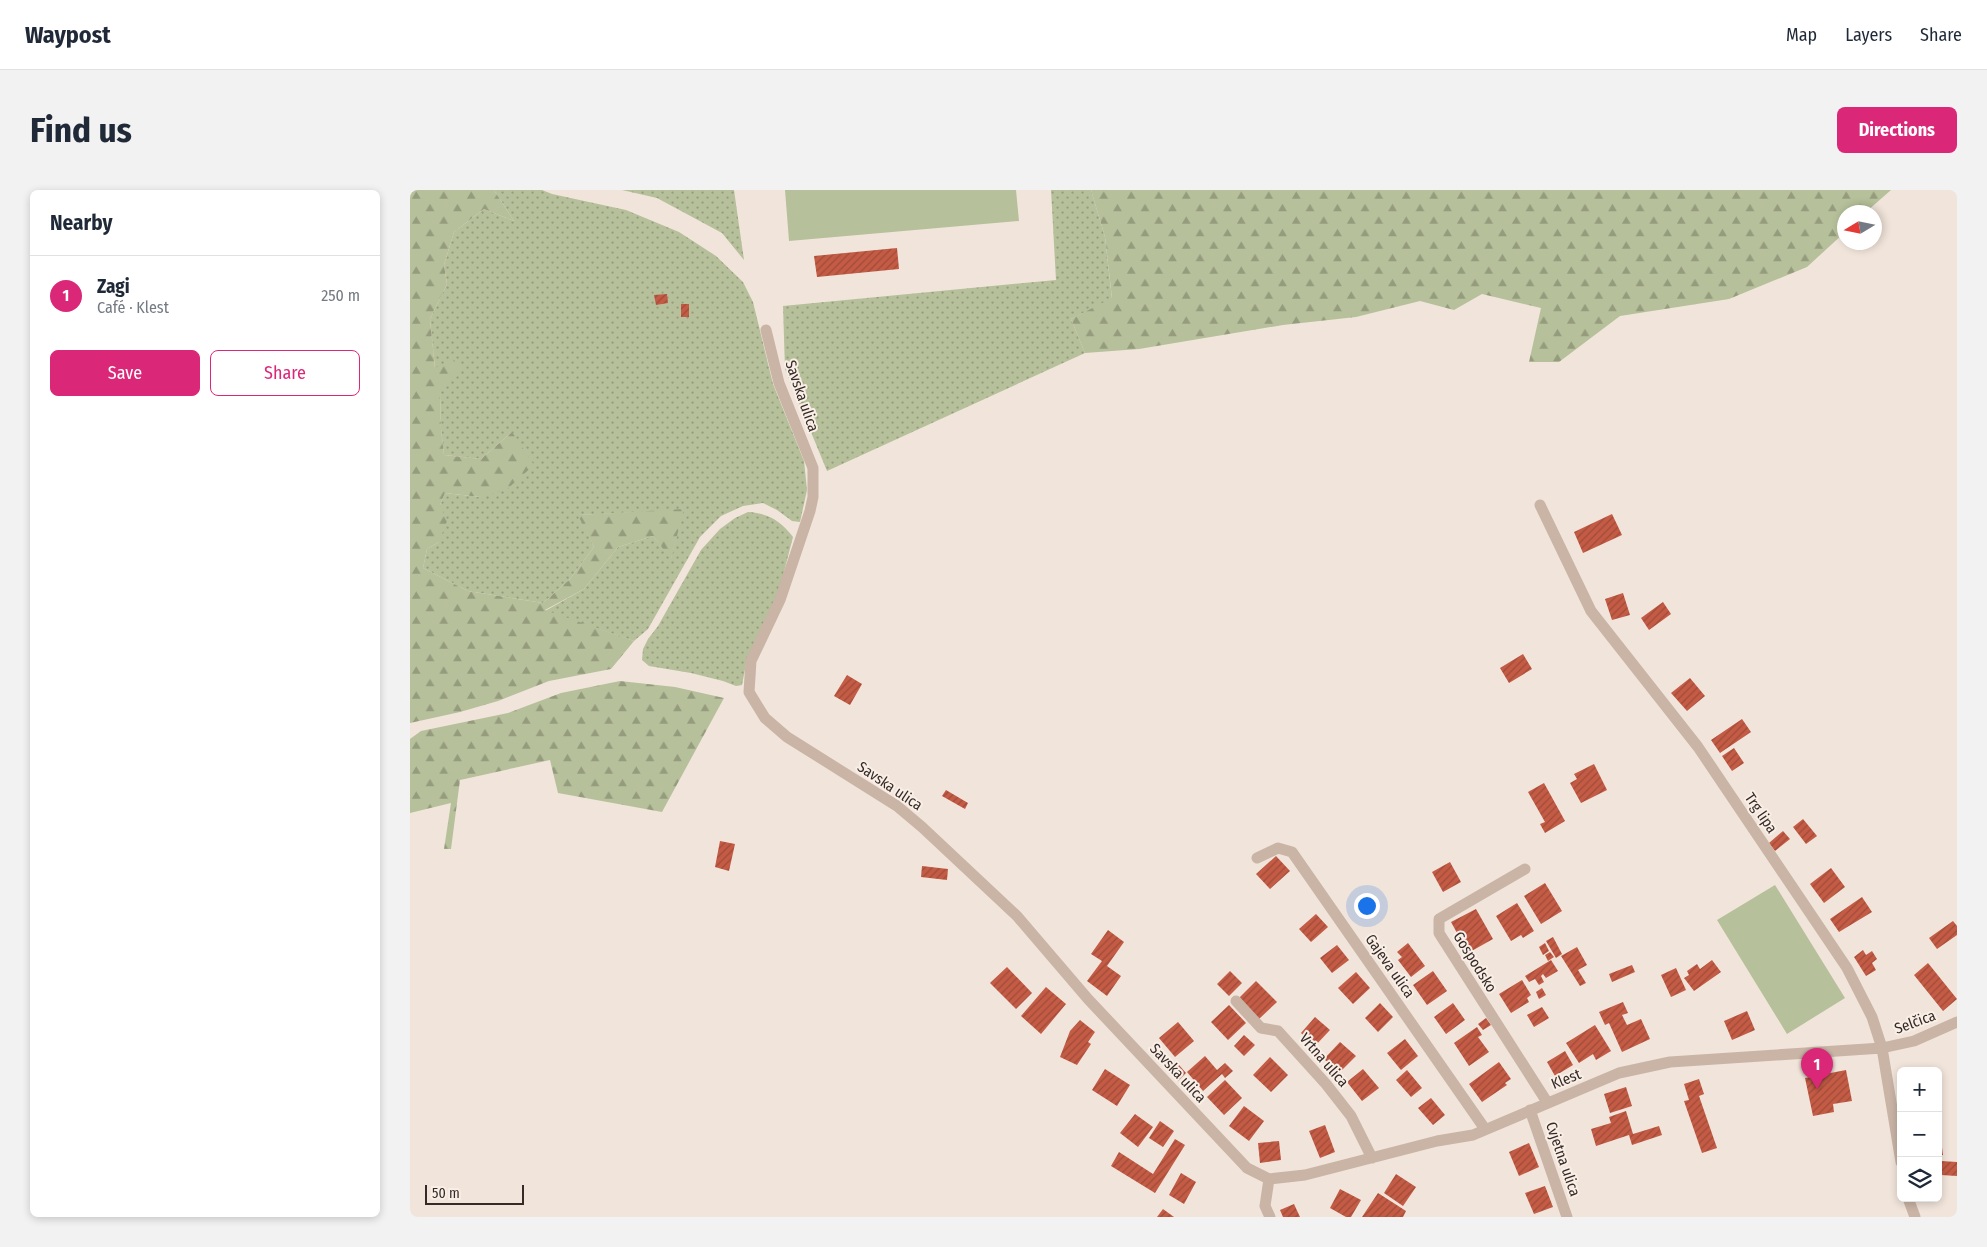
<!DOCTYPE html>
<html lang="en">
<head>
<meta charset="utf-8">
<style>
  body { margin:0; font-family:"Fira Sans Condensed",sans-serif; background:#f2f2f3; color:#1f2937 }
  .controls { position:absolute; right:15px; bottom:15px; display:grid; overflow:hidden; border-radius:8px; box-shadow:0 2px 8px #0003 }
  .controls button { width:45px; height:45px; display:grid; place-items:center; padding:0; border:0; border-bottom:1px solid #e0e1e3; background:#fff; color:#1f2937; font:25px sans-serif }
  .compass { position:absolute; left:1427px; top:15px; width:45px; height:45px; border-radius:50%; background:#fff; box-shadow:0 2px 8px #0003; rotate:260deg }
  .scale { position:absolute; left:15px; bottom:12px; width:99px; box-sizing:border-box; padding-left:5px; border:2px solid #352a27; border-top:0; font-size:14px; line-height:18px; white-space:nowrap; color:#352a27; -webkit-text-stroke:4px #f9efe6; paint-order:stroke }
  .you { position:absolute; left:956px; top:715px; width:18px; height:18px; margin:-12px; border:4px solid #fff; border-radius:50%; background:#1a73e8; box-shadow:0 0 0 8px #1a73e833 }
  .badge { display:grid; place-items:center; width:32px; height:32px; border-radius:50%; background:#db2777; color:#fff; font-size:16px; font-weight:700 }
  .pin { position:absolute; translate:-50% -41px; filter:drop-shadow(0 1px 2px #0008) }
  .pin::after { content:''; position:absolute; top:26px; width:18px; height:15px; background:inherit; clip-path:polygon(0 0,100% 0,50% 100%) }
  .list { margin:0; padding:0; list-style:none }
  h2 { display:flex; justify-content:space-between; align-items:center; height:65px; margin:0; padding:0 20px; font-size:21px }
  h2 small { font-size:16px; font-weight:400; color:#747a83 }
  .list li { display:grid; grid-template-columns:32px 1fr auto; gap:15px; align-items:center; box-sizing:border-box; height:80px; padding:0 20px; border-top:1px solid #e0e1e3 }
  .list b { display:block; font-size:19px; white-space:nowrap }
  .list p { margin:0; font-size:16px; white-space:nowrap; color:#747a83 }
  .list em { font-size:16px; font-style:normal; color:#747a83 }
  .actions { display:flex; gap:10px; padding:15px 20px }
  .actions a { flex:1; padding:11px 0; border:1px solid #db2777; border-radius:8px; text-align:center; font-size:18px; color:#db2777 }
  .actions .main { background:#db2777; color:#fff }
  .icon { flex:none; width:28px; height:28px; fill:none; stroke:currentColor; stroke-width:2; stroke-linecap:round; stroke-linejoin:round }
  .map { position:relative; flex:none; width:1547px; height:1027px; overflow:hidden; border-radius:8px }
  header { display:flex; align-items:center; gap:30px; box-sizing:border-box; height:70px; padding:0 25px; background:#fff; border-bottom:1px solid #e0e1e3 }
  header strong { font-size:24px }
  nav { display:flex; gap:28px; margin-inline-start:auto; font-size:18px }
  .intro { display:flex; align-items:center; justify-content:space-between; box-sizing:border-box; height:120px; padding:0 30px }
  h1 { margin:0; font-size:35px }
  .button { padding:12px 22px; border-radius:8px; background:#db2777; color:#fff; font-size:18px; font-weight:700 }
  main { display:flex; gap:30px; padding:0 30px }
  aside { flex:1; background:#fff; border-radius:8px; box-shadow:0 2px 8px #0003 }
  .map>svg:first-child { display:block }
  .grass { fill:url(#grass-dots) }
  .forest { fill:url(#forest-firs) }
  .park { fill:#b6c09a }
  .building { fill:url(#building-hatch) }
  .lines { fill:none; stroke-linecap:round; stroke-linejoin:round }
  .street { stroke:#c9b4a6; stroke-width:11 }
  .labels { text-anchor:middle; stroke-width:4; stroke-linejoin:round; paint-order:stroke }
  .street-label { font-size:15px; fill:#352a27; stroke:#f9efe6 }
</style>
</head>
<body>
<header>
<strong>Waypost</strong>
<nav><a>Map</a><a>Layers</a><a>Share</a></nav>
</header>
<div class="intro"><h1>Find us</h1><a class="button">Directions</a></div>
<main>
<aside>
<h2>Nearby<small></small></h2>
<ul class="list">
<li><span class="badge">1</span><div><b>Zagi</b><p>Café · Klest</p></div><em>250 m</em></li>
</ul>
<div class="actions"><a class="main">Save</a><a>Share</a></div>
</aside>
<div class="map">
<svg width="1547" height="1027" viewBox="0 0 1547 1027">
  <defs>
    <pattern id="grass-dots" width="8" height="8" patternUnits="userSpaceOnUse" patternTransform="scale(1.25)"><rect width="8" height="8" fill="#b6c09a"/><path d="M2 2h.1M6 6h.1" fill="none" stroke="#959c7e" stroke-width="1.8" stroke-linecap="round"/></pattern>
    <pattern id="forest-firs" width="22" height="20" patternUnits="userSpaceOnUse" patternTransform="scale(1.25)"><rect width="22" height="20" fill="#b6c09a"/><path d="M5 1l3.5 6h-7zM16 11l3.5 6h-7z" fill="#959c7e"/></pattern>
    <pattern id="building-hatch" width="6" height="6" patternUnits="userSpaceOnUse" patternTransform="scale(1.25)"><rect width="6" height="6" fill="#c45b45"/><path d="M-1 1l2-2M0 6l6-6M5 7l2-2" fill="none" stroke="#a04b3a"/></pattern>
  </defs>
  <rect width="100%" height="100%" fill="#f1e4da"/>
  <path class="grass" d="M 84,0 L 132,0 L 142,4 L 216,20 L 269,42 L 306,66 L 333,92 L 343,112 L 363,194 L 394,271 L 397,300 L 390,332 L 382,331 L 367,320 L 353,313 L 333,316 L 311,326 L 290,347 L 238,439 L 224,451 L 135,421 L 174,399 L 208,357 L 243,346 L 261,368 L 273,320 L 169,325 L 184,357 L 160,389 L 133,413 L 58,401 L 13,378 L 17,359 L 29,352 L 30,315 L 35,303 L 70,307 L 102,242 L 71,269 L 34,265 L 31,239 L 30,201 L 25,178 L 20,129 L 37,94 L 34,75 L 44,42 L 74,19 L 104,31 Z
    M 212,0 L 324,0 L 334,70 L 312,43 L 247,8 Z
    M 641,0 L 681,0 L 695,47 L 702,109 L 661,129 L 675,163 L 417,281 L 375,179 L 373,116 L 646,90 Z
    M 338,322 C 358,323 371,331 383,347 L 368,405 L 336,474 L 332,495 L 326,496 L 313,491 L 281,483 L 239,476 L 232,470 L 233,459 L 238,449 L 248,436 L 291,360 L 310,339 L 325,328 Z"/>
  <path class="forest" d="M 0,0 L 84,0 L 104,31 L 74,19 L 44,42 L 34,75 L 37,94 L 20,129 L 25,178 L 43,169 L 53,179 L 30,201 L 31,239 L 34,265 L 71,269 L 102,242 L 124,275 L 96,300 L 70,307 L 35,303 L 30,315 L 37,331 L 29,352 L 17,359 L 13,378 L 58,401 L 133,413 L 160,389 L 184,357 L 168,325 L 274,319 L 261,369 L 243,346 L 208,357 L 174,399 L 135,420 L 224,451 L 201,479 L 139,491 L 88,511 L 50,522 L 0,533 Z
    M 681,0 L 1481,0 L 1456,22 L 1434,22 L 1434,43 L 1397,77 L 1319,109 L 1210,126 L 1149,172 L 1119,172 L 1131,118 L 1072,104 L 1044,120 L 1010,111 L 946,127 L 873,135 L 729,159 L 675,163 L 661,129 L 702,108 L 695,47 Z
    M 210,491 L 265,497 L 314,508 L 252,622 L 148,603 L 140,570 L 50,590 L 41,659 L 34,659 L 41,613 L 0,623 L 0,549 L 11,541 L 98,523 L 151,503 Z"/>
  <path class="park" d="M 375,0 L 606,0 L 609,31 L 379,51 Z
    M 1365,695 L 1435,808 L 1377,844 L 1307,730 Z"/>
  <path class="building" d="M 487,58 L 489,79 L 407,87 L 404,66 Z
    M 257,104 L 258,113 L 246,115 L 244,105 Z
    M 271,114 L 279,114 L 279,127 L 271,127 Z
    M 1202,324 L 1212,345 L 1173,363 L 1164,342 Z
    M 1213,403 L 1220,425 L 1202,430 L 1195,409 Z
    M 1253,412 L 1261,424 L 1239,440 L 1231,428 Z
    M 1113,464 L 1122,479 L 1099,493 L 1090,478 Z
    M 437,485 L 452,494 L 440,515 L 424,506 Z
    M 1280,488 L 1295,506 L 1277,521 L 1261,503 Z
    M 1332,529 L 1341,542 L 1310,563 L 1301,550 Z
    M 1324,558 L 1334,573 L 1322,581 L 1312,566 Z
    M 1184,574 L 1197,600 L 1171,613 L 1160,593 L 1167,589 L 1164,584 Z
    M 1134,593 L 1155,631 L 1135,643 L 1130,634 L 1135,632 L 1118,602 Z
    M 536,600 L 558,613 L 555,619 L 532,606 Z
    M 1393,629 L 1407,646 L 1396,654 L 1383,637 Z
    M 1373,641 L 1380,649 L 1365,661 L 1359,653 Z
    M 310,651 L 325,654 L 319,681 L 305,677 Z
    M 866,666 L 880,681 L 860,699 L 846,684 Z
    M 1040,672 L 1051,692 L 1033,702 L 1022,682 Z
    M 512,676 L 538,679 L 537,690 L 511,687 Z
    M 1421,678 L 1435,697 L 1414,713 L 1400,694 Z
    M 1135,693 L 1152,721 L 1131,734 L 1114,706 Z
    M 1452,707 L 1462,722 L 1429,742 L 1420,729 Z
    M 1107,713 L 1124,741 L 1113,748 L 1111,745 L 1101,751 L 1086,726 Z
    M 1066,719 L 1083,749 L 1058,763 L 1041,732 Z
    M 906,724 L 918,737 L 901,752 L 889,739 Z
    M 1543,731 L 1547,736 L 1547,745 L 1527,759 L 1519,748 Z
    M 698,740 L 714,752 L 697,776 L 711,786 L 697,806 L 677,791 L 692,771 L 681,764 Z
    M 1143,747 L 1152,764 L 1146,768 L 1136,751 Z
    M 998,753 L 1015,776 L 1001,787 L 988,770 L 992,767 L 987,762 Z
    M 1135,753 L 1139,761 L 1133,765 L 1129,757 Z
    M 927,755 L 939,770 L 922,783 L 910,768 Z
    M 1167,757 L 1177,775 L 1168,780 L 1176,793 L 1170,796 L 1151,766 Z
    M 1453,760 L 1456,765 L 1462,761 L 1467,769 L 1462,773 L 1466,780 L 1456,786 L 1444,767 Z
    M 1140,762 L 1144,767 L 1138,771 L 1135,765 Z
    M 1141,770 L 1148,781 L 1136,788 L 1133,784 L 1131,786 L 1134,792 L 1129,795 L 1125,789 L 1119,792 L 1115,786 Z
    M 1302,770 L 1311,782 L 1284,801 L 1274,788 L 1279,785 L 1277,781 L 1287,774 L 1290,779 Z
    M 1518,773 L 1547,809 L 1533,821 L 1504,785 Z
    M 1222,775 L 1225,782 L 1202,792 L 1199,784 Z
    M 597,777 L 622,803 L 606,819 L 580,793 Z
    M 1266,778 L 1276,800 L 1261,807 L 1251,785 Z
    M 820,781 L 832,793 L 819,806 L 807,794 Z
    M 1023,781 L 1037,801 L 1017,815 L 1003,795 Z
    M 946,782 L 960,798 L 943,814 L 928,798 Z
    M 1112,790 L 1121,805 L 1117,808 L 1119,812 L 1101,823 L 1089,804 Z
    M 846,791 L 867,812 L 849,829 L 829,808 Z
    M 636,797 L 656,814 L 631,844 L 611,826 Z
    M 1132,798 L 1136,805 L 1129,809 L 1126,802 Z
    M 1213,812 L 1218,823 L 1212,825 L 1217,835 L 1231,829 L 1240,849 L 1212,862 L 1199,833 L 1195,835 L 1189,822 Z
    M 970,813 L 983,827 L 968,842 L 955,828 Z
    M 1043,813 L 1055,830 L 1036,844 L 1024,827 Z
    M 819,815 L 836,833 L 818,850 L 801,832 Z
    M 1132,817 L 1139,828 L 1124,837 L 1117,825 Z
    M 1337,821 L 1345,840 L 1322,850 L 1314,831 Z
    M 905,827 L 920,840 L 905,856 L 891,843 Z
    M 1076,828 L 1081,835 L 1073,840 L 1068,834 Z
    M 670,830 L 685,842 L 678,852 L 681,854 L 667,875 L 650,867 L 660,841 Z
    M 768,832 L 784,851 L 765,867 L 749,848 Z
    M 1185,835 L 1201,861 L 1186,870 L 1183,864 L 1169,873 L 1156,853 Z
    M 1067,837 L 1072,845 L 1068,847 L 1079,862 L 1059,876 L 1044,853 Z
    M 834,845 L 845,855 L 834,866 L 824,856 Z
    M 995,849 L 1008,866 L 991,880 L 977,863 Z
    M 930,852 L 946,866 L 929,883 L 914,869 Z
    M 1155,861 L 1163,875 L 1145,886 L 1137,872 Z
    M 795,866 L 807,880 L 815,873 L 823,881 L 815,888 L 812,884 L 793,901 L 777,882 Z
    M 860,867 L 878,885 L 861,902 L 843,885 Z
    M 1089,872 L 1101,889 L 1095,893 L 1097,895 L 1072,912 L 1059,894 Z
    M 769,875 L 776,883 L 768,891 L 761,883 Z
    M 695,879 L 720,895 L 707,916 L 682,900 Z
    M 953,879 L 969,898 L 952,911 L 937,892 Z
    M 997,880 L 1012,898 L 1001,907 L 986,890 Z
    M 1436,880 L 1442,911 L 1423,914 L 1424,922 L 1403,926 L 1395,888 Z
    M 1289,889 L 1294,904 L 1289,906 L 1307,958 L 1292,963 L 1274,911 L 1279,910 L 1274,894 Z
    M 815,890 L 832,908 L 814,925 L 797,907 Z
    M 1216,897 L 1222,916 L 1200,923 L 1194,904 Z
    M 1021,908 L 1035,925 L 1023,935 L 1008,918 Z
    M 834,916 L 854,931 L 839,951 L 819,936 Z
    M 1216,921 L 1223,944 L 1249,936 L 1252,945 L 1222,955 L 1219,945 L 1186,956 L 1181,939 L 1201,933 L 1199,927 Z
    M 725,924 L 743,937 L 728,957 L 710,943 Z
    M 750,931 L 764,941 L 753,957 L 739,948 Z
    M 915,935 L 925,962 L 910,968 L 899,941 Z
    M 765,949 L 775,955 L 745,1003 L 701,976 L 709,962 L 743,984 Z
    M 1528,950 L 1531,950 L 1533,965 L 1528,966 Z
    M 869,951 L 871,970 L 850,973 L 848,953 Z
    M 1119,953 L 1129,977 L 1109,986 L 1099,962 Z
    M 1531,971 L 1547,972 L 1547,986 L 1531,985 Z
    M 771,983 L 786,992 L 774,1014 L 759,1005 Z
    M 986,984 L 1006,997 L 993,1016 L 974,1003 Z
    M 1135,996 L 1143,1017 L 1124,1024 L 1115,1003 Z
    M 930,999 L 951,1010 L 941,1027 L 936,1027 L 920,1018 Z
    M 968,1003 L 996,1021 L 993,1027 L 952,1027 Z
    M 884,1014 L 890,1027 L 873,1027 L 870,1020 Z
    M 753,1019 L 764,1027 L 747,1027 Z"/>
  <g class="lines">
    <path class="street" d="M 356,140 L 369,193 L 403,278 L 403,307 L 400,321 L 370,410 L 341,471 L 339,502 L 355,528 L 377,547 L 487,616 L 512,637 L 607,726 L 678,809 L 837,978 L 859,989
      M 1130,315 L 1181,421 L 1288,557 L 1437,778 L 1462,827 L 1472,858 L 1491,972
      M 847,668 L 868,658 L 882,662 L 1075,939
      M 1115,679 L 1029,729 L 1029,743 L 1137,912
      M 826,811 L 851,838 L 868,841 L 916,894 L 941,926 L 962,968
      M 1120,920 L 1157,1027
      M 859,989 L 895,985 L 1027,951 L 1063,945 L 1209,883 L 1260,872 L 1472,858 L 1504,851 L 1547,832
      M 859,989 L 855,1016 L 860,1027
      M 1498,1008 L 1505,1027"/>
  </g>
  <g class="labels">
    <g class="street-label">
      <text transform="translate(392 206) rotate(71)" y="5">Savska ulica</text>
      <text transform="translate(480 596) rotate(34)" y="5">Savska ulica</text>
      <text transform="translate(1351 623) rotate(56)" y="5">Trg lipa</text>
      <text transform="translate(1065 772) rotate(58)" y="5">Gospodsko</text>
      <text transform="translate(980 776) rotate(55)" y="5">Gajeva ulica</text>
      <text transform="translate(1505 832) rotate(-20)" y="5">Selčica</text>
      <text transform="translate(914 870) rotate(49)" y="5">Vrtna ulica</text>
      <text transform="translate(768 883) rotate(47)" y="5">Savska ulica</text>
      <text transform="translate(1156 889) rotate(-22)" y="5">Klest</text>
      <text transform="translate(1153 969) rotate(71)" y="5">Cvjetna ulica</text>
    </g>
  </g>
</svg>
<div class="controls">
<button>+</button>
<button>−</button>
<button><svg class="icon" aria-label="layers" viewBox="0 0 24 24"><path d="M12 4l9 5-9 5-9-5zM3 14l9 5 9-5"/></svg></button>
</div>
<svg class="compass" viewBox="-18 -18 36 36"><path d="M0-13l5 13h-10z" fill="#e53935"/><path d="M0 13l5-13h-10z" fill="#747a83"/></svg>
<div class="scale">50 m</div>
<div class="you"></div>
<div class="pin badge" style="left:1407px;top:899px">1</div>
</div>
</main>
</body>
</html>
